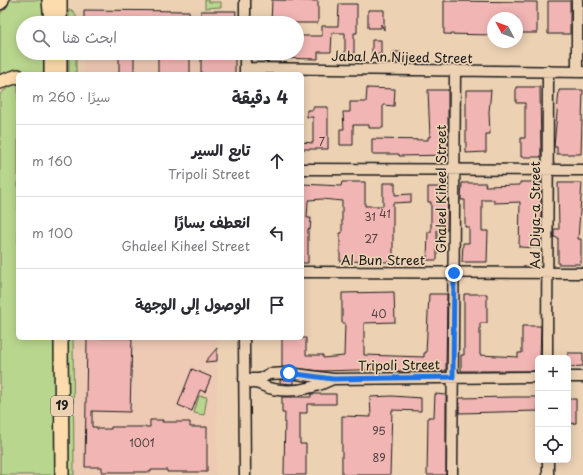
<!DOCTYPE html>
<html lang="ar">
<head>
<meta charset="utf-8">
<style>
  body { margin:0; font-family:"Playpen Sans","Playpen Sans Arabic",sans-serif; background:#f2f2f3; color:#2b2b33; direction:rtl }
  .controls { position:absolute; right:12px; bottom:12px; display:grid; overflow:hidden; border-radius:6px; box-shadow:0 2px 10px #0003 }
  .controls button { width:36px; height:36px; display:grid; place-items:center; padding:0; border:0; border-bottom:1px solid #e1e1e2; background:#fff; color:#2b2b33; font:20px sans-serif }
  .compass { position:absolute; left:487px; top:12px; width:36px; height:36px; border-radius:50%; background:#fff; box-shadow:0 2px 10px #0003; rotate:311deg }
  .stop { position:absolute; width:12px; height:12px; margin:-9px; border:3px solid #1a73e8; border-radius:50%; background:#fff }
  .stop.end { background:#1a73e8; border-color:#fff; box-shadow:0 1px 4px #0008 }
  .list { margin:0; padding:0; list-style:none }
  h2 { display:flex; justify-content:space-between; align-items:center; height:52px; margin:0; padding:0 16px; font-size:17px }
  h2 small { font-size:13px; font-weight:400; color:#7c7c81 }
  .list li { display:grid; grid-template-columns:26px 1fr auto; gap:12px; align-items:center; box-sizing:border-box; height:72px; padding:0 16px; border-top:1px solid #e1e1e2 }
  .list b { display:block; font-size:15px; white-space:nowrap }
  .list p { margin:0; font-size:13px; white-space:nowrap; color:#7c7c81 }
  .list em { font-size:13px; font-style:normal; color:#7c7c81 }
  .icon { flex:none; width:22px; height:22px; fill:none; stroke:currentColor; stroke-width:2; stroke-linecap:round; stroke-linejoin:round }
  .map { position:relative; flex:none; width:583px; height:475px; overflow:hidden; direction:ltr }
  .search { position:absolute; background:#fff; box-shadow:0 2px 10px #0003; left:16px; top:16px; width:288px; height:44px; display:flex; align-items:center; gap:10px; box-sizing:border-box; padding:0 14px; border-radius:22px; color:#7c7c81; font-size:15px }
  .panel { position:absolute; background:#fff; box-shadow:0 2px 10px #0003; left:16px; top:72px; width:288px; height:268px; border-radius:6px; direction:rtl }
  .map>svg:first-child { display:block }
  .built { fill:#eec9b3 }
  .green { fill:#b9d68e; stroke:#6a7955 }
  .building { fill:#f1b5b3; stroke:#1c1c1c }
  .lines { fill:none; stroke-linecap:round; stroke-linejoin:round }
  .minor-casing { stroke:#1c1c1c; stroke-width:13 }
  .major-casing { stroke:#1c1c1c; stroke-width:16 }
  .minor { stroke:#ecd1b3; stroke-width:10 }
  .major { stroke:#fcdcac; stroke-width:13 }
  .route { stroke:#1a73e8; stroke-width:5 }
  .labels { text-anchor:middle; stroke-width:3.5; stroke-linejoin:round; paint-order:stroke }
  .number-label { font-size:11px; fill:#514242 }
  .shield { fill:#ecd1b3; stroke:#5a5249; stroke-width:1 }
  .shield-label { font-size:12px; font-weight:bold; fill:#1c1c1c }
  .street-label { font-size:13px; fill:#1c1c1c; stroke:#ecd1b3 }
</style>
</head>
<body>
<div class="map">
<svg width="583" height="475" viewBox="0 0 583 475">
  <rect width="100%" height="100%" fill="#ecd1b3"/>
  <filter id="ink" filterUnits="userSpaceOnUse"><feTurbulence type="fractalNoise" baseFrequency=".025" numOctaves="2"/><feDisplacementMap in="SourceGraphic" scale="8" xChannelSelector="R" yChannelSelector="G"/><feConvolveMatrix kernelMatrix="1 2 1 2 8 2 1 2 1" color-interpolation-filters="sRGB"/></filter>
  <g filter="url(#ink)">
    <path class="built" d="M 84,53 L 235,53 L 235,74 L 83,74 Z
      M 73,338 L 217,338 L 216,475 L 74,475 Z"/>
    <path class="green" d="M 8,0 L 42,0 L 45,23 L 23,23 L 23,53 L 47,53 L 46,74 L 22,74 L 0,80 L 0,15 Z
      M 205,0 L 208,0 L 209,2 L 221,2 L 221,7 L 205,8 Z
      M 69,10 L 72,10 L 76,15 L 76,23 L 69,23 Z
      M 69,53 L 76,53 L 76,74 L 69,74 Z
      M 13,84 L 18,84 L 18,338 L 55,338 L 56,475 L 0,475 L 0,94 Z
      M 67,338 L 73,338 L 74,475 L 69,475 Z
      M 199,396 L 207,397 L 204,415 L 194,413 Z"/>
    <path class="building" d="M 272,0 L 318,1 L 318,23 L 271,23 Z
      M 444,1 L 537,2 L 537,33 L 517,33 L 517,18 L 493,18 L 493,35 L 444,34 Z
      M 548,1 L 570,1 L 570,34 L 548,34 Z
      M 339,4 L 357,4 L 357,33 L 354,33 L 354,55 L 345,54 L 345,33 L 332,33 L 331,52 L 318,52 L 318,59 L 271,58 L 271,53 L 297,53 L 297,36 L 322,36 L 322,26 L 338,26 Z
      M 84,10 L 189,11 L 190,23 L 84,23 Z
      M 368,10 L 384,10 L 384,30 L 381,24 L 381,28 L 368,28 Z
      M 201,11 L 236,11 L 235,23 L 201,23 Z
      M 372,40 L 381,40 L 381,54 L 372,54 Z
      M 393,52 L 401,52 L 401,62 L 393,62 Z
      M 119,53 L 134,53 L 134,74 L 119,74 Z
      M 158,53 L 190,53 L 190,74 L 158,74 Z
      M 201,53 L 235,53 L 235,74 L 201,74 Z
      M 516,87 L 540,87 L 541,157 L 521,157 L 521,138 L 525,138 L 525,103 L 516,103 Z
      M 367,88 L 395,89 L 394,106 L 383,105 L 383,128 L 369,128 L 369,125 L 353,125 L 353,145 L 340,145 L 340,129 L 344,129 L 343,112 L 350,112 L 350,102 L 366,102 Z
      M 428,90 L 448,90 L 448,155 L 399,156 L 399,154 L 372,154 L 372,139 L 428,140 L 428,137 L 430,137 Z
      M 466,90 L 491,90 L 489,112 L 490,134 L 486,134 L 486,152 L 466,153 Z
      M 559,90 L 583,90 L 581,154 L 557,154 L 557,147 L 554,147 Z
      M 313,107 L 328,107 L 328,149 L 302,149 L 302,142 L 313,143 L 313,117 L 307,117 L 307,110 L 313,110 Z
      M 342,182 L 365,182 L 365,206 L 383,206 L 383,183 L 395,183 L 395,195 L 411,194 L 411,202 L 393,203 L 393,262 L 340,261 L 340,233 L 342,233 L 342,201 L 322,199 L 309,200 L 308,201 L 307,218 L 311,218 L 310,230 L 308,229 L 308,263 L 302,263 L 302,184 L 341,186 Z
      M 520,182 L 541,182 L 541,248 L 519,247 L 520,202 L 494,203 L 494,200 L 482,200 L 482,231 L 488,231 L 487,262 L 462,262 L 463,243 L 469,243 L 469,227 L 465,227 L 465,200 L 461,200 L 462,183 L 486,183 L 485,186 L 520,185 Z
      M 558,183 L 582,183 L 578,239 L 581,239 L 581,264 L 558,264 L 558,238 L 554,237 L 554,229 L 559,229 Z
      M 428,187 L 448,187 L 447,230 L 437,230 L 437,260 L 427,260 L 428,232 L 431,232 L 431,202 L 428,202 Z
      M 394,292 L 395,322 L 364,323 L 364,355 L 424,357 L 424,353 L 426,353 L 429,294 L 447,294 L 446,371 L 396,371 L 396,369 L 321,371 L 282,367 L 282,338 L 306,338 L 306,355 L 323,355 L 323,358 L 344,356 L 345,323 L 342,323 L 342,293 Z
      M 464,294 L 487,294 L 487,323 L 480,323 L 480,355 L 518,357 L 518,353 L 522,353 L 522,326 L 541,326 L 540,358 L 538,358 L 538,371 L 461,371 L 461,355 L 464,355 Z
      M 87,338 L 132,338 L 130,412 L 92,411 L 92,427 L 97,427 L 97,429 L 111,429 L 111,427 L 150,427 L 150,420 L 163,420 L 162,422 L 190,422 L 190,427 L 207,427 L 207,472 L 167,472 L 167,470 L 151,470 L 151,472 L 102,472 L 102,467 L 85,467 Z
      M 217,348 L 217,361 L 205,362 Z
      M 568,353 L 583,353 L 583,366 L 568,367 Z
      M 192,369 L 211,377 L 205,392 L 200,390 L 192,411 L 178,405 Z
      M 280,380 L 293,380 L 293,384 L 280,383 Z
      M 311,394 L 336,394 L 336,404 L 307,404 L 307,413 L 300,413 L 300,444 L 306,444 L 306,475 L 284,475 L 285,413 L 282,413 L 282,397 L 311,397 Z
      M 435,394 L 446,395 L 446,475 L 427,475 L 428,417 L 434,417 Z
      M 392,396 L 421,398 L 421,411 L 392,410 L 390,475 L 342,475 L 342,416 L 371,417 L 370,397 Z
      M 514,397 L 538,397 L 538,411 L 459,413 L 459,398 Z
      M 568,399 L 576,399 L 576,423 L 568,424 Z"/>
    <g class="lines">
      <g class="minor-casing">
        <path id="minor" d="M 577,0 L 577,71
          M 245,23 L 245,0
          M 245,68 L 583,72
          M 245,74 L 245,53
          M 302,169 L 583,170
          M 302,272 L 583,273
          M 244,338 L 245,475
          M 547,358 L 548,71
          M 568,377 L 583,377
          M 244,379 L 260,379 L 269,374 L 289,373 L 333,379 L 538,377
          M 253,383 C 261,383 265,388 273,389 C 294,393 315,388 333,379
          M 548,460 L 548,475
          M 452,475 L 455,70"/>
      </g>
      <g class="major-casing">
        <path id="major" d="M 49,0 L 51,23
          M 0,3 L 2,0
          M 60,23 L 60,0
          M 51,74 L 51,53
          M 60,74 L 60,53
          M 0,82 L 18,76
          M 61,338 L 62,475"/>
      </g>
      <use href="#minor" class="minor"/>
      <use href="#major" class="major"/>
    </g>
  </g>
  <g class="lines" filter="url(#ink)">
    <path class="route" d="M 289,373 L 333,379 L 453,377 L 454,273"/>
  </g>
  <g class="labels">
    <g class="number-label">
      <text x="322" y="146">7</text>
      <text x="385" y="218">41</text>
      <text x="370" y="221">31</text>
      <text x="371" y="243">27</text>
      <text x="379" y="318">40</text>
      <text x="379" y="435">95</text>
      <text x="142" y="447">1001</text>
      <text x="379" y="462">89</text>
    </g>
    <rect class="shield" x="51" y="396" width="22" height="20" rx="3"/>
    <g class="shield-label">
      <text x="62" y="410">19</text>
    </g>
    <g class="street-label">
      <text transform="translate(402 57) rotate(1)" y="5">Jabal An Nijeed Street</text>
      <text transform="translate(441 189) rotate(-90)" y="5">Ghaleel Kiheel Street</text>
      <text transform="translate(535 215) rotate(-90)" y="5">Ad Diya-a Street</text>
      <text x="383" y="265">Al Bun Street</text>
      <text transform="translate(399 365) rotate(-1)" y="5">Tripoli Street</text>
    </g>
  </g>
</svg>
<div class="controls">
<button>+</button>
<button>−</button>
<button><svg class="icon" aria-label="locate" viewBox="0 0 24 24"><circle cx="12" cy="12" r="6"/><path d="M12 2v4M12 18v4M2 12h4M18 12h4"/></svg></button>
</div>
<svg class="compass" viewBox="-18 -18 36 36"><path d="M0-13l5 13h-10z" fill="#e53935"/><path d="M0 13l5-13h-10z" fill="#7c7c81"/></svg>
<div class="stop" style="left:289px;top:373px"></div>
<div class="stop end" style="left:454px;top:273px"></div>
<div class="search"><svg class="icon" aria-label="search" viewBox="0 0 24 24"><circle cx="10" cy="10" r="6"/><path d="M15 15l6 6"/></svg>ابحث هنا</div>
<section class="panel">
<h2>4 دقيقة<small>سيرًا · 260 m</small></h2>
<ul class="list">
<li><svg class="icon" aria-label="ahead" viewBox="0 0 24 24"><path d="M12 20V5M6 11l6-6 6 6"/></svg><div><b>تابع السير</b><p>Tripoli Street</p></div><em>160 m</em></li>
<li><svg class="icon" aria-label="left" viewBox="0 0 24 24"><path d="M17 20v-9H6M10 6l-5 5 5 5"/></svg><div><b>انعطف يسارًا</b><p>Ghaleel Kiheel Street</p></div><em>100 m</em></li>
<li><svg class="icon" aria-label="arrive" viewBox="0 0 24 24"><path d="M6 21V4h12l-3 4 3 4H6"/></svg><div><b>الوصول إلى الوجهة</b></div></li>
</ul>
</section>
</div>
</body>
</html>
